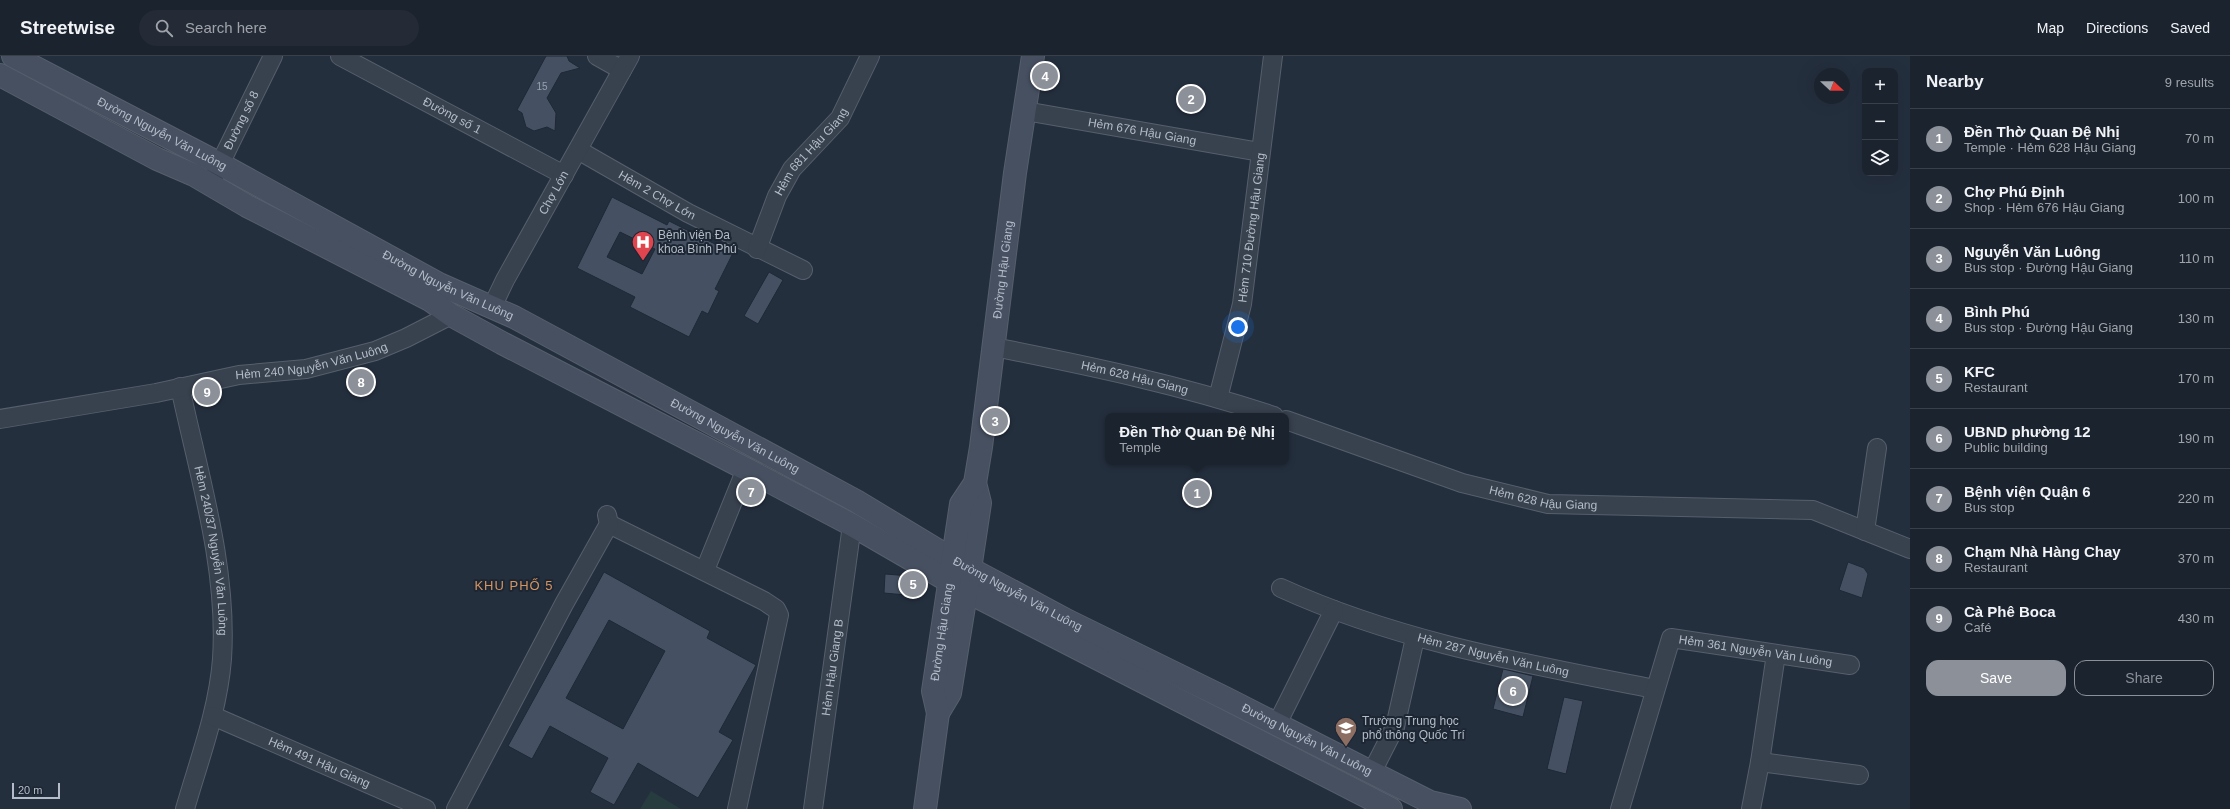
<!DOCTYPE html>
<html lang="en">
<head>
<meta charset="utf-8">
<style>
  body { margin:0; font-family:Helvetica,sans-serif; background:#242b36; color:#f1f3f6 }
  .controls { position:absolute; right:12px; top:12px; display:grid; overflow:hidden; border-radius:8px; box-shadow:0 4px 16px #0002 }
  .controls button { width:36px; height:36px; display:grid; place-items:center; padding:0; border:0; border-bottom:1px solid #39404a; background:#1b232e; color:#f1f3f6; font:20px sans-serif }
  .compass { position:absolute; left:1814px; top:12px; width:36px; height:36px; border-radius:50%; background:#1b232e; box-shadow:0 4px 16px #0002; rotate:112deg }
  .scale { position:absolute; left:12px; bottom:10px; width:48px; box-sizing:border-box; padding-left:4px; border:2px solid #b4bcc9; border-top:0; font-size:11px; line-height:14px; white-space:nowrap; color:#b4bcc9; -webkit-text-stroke:3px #1d2633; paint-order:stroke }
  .you { position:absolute; left:1238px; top:271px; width:14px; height:14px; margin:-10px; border:3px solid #fff; border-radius:50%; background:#1a73e8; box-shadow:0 0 0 6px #1a73e833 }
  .badge { display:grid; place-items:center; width:26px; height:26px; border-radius:50%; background:#8c9099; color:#fff; font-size:13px; font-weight:700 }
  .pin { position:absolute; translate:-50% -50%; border:2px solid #fff; box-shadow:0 1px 4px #0006 }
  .popup { position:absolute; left:1105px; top:357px; width:184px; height:52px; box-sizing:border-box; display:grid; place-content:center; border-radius:8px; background:#1b232e; filter:drop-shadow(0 1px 3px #0005); font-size:13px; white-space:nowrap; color:#a0a4aa }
  .popup b { font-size:15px; color:#f1f3f6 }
  .popup::after { content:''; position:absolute; left:50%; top:100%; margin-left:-8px; border:8px solid transparent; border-top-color:#1b232e }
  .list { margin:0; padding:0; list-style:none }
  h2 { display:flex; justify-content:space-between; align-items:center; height:52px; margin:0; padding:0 16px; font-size:17px }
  h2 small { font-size:13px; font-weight:400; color:#a0a4aa }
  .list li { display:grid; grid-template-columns:26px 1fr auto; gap:12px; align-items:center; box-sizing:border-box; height:60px; padding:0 16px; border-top:1px solid #39404a }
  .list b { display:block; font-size:15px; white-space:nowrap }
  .list p { margin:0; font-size:13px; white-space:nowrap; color:#a0a4aa }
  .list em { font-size:13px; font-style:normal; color:#a0a4aa }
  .actions { display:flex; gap:8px; padding:12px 16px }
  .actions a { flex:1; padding:9px 0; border:1px solid #8c9099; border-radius:12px; text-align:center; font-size:14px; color:#8c9099 }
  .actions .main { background:#8c9099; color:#fff }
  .icon { flex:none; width:22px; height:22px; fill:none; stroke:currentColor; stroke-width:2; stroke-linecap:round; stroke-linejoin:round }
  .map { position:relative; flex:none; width:1910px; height:753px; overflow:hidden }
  header { display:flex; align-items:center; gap:24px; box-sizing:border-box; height:56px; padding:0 20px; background:#1b232e; border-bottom:1px solid #39404a }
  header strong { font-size:19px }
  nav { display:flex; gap:22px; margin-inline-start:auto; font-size:14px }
  .search { width:280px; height:36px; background:#242b36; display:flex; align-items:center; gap:10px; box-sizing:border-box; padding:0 14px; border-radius:22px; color:#a0a4aa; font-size:15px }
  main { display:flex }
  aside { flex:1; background:#1b232e }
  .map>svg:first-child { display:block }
  .pitch { fill:#263c3f }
  .building { fill:#455162; stroke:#1f2835; fill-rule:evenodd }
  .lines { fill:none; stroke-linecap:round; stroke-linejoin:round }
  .street-casing { stroke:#565f6c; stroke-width:20 }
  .secondary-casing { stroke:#565f6c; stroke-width:24 }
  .street { stroke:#38414e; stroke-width:18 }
  .secondary { stroke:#465061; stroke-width:22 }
  .labels { text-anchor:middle; stroke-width:4; stroke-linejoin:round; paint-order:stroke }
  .number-label { font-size:10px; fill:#98a1af }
  .street-label { font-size:12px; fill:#b4bcc9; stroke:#1d2633 }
  .poi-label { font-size:12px; fill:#b4bcc9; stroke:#1d2633; text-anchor:start }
  .neighbourhood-label { font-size:13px; letter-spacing:1px; fill:#d59563; stroke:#1d2633 }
</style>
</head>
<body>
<header>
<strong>Streetwise</strong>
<div class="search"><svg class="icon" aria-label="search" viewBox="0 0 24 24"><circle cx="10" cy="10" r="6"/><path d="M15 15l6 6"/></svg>Search here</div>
<nav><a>Map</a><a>Directions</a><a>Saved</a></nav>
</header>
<main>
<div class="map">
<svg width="1910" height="753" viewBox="0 0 1910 753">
  <rect width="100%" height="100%" fill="#242f3e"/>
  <path class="pitch" d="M 651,735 L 681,753 L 640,753 Z"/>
  <path class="building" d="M 546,0 L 567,0 L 569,5 L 580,12 L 561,17 L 547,42 L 556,57 L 555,75 L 547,71 L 534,75 L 526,71 L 522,57 L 517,54 Z
    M 612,141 L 667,169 L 669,165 L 733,197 L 715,233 L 719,235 L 708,258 L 702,255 L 689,281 L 630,251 L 635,241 L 577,212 ZM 620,176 L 655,193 L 642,218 L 607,201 Z
    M 769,216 L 783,224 L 758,268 L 744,260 Z
    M 1848,506 L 1864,512 L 1868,518 L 1862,542 L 1839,534 Z
    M 604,516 L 710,575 L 707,582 L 756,609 L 719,676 L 733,684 L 698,742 L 638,707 L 614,749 L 590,736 L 608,702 L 550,670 L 532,703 L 508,690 ZM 609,564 L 665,595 L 623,673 L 566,642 Z
    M 885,518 L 910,520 L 918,527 L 917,540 L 884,537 Z
    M 1503,613 L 1533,620 L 1523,661 L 1493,653 Z
    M 1564,641 L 1583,645 L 1566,718 L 1547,713 Z"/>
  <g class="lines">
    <g class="street-casing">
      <g id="street">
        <path id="s1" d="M 340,0 L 564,119"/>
        <path d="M 597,0 L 622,14"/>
        <path id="s2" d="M 1025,55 L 1260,96"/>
        <path id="s3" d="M 578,94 L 688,157 L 803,214"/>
        <path id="s4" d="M 214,120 L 273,0"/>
        <path id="s5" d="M 757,193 L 777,140 L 792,113 L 840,62 L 870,0"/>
        <path id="s6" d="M 492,251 L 505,224 L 630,0"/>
        <path id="s7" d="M 994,291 C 1090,310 1181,329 1274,360"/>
        <path id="s8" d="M 180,331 C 199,420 228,512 222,603 C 218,655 199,704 185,753"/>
        <path id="s9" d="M 1218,342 L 1242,248 L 1273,0"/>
        <path id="s10" d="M 0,363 L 156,337 L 239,319 L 306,313 L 375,295 L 406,282 L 451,259"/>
        <path id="s11" d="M 1286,364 L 1462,427 L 1548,448 L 1813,454 L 1910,493"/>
        <path d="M 609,468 L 764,545 L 776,553 L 779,559 L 737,753"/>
        <path d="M 1865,475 L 1877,392"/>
        <path d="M 705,514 L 746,413"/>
        <path id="s12" d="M 1281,532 C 1399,586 1528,608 1654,633"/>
        <path id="s13" d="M 213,660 L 426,753"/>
        <path d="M 1277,668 L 1334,554"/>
        <path d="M 1760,706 L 1859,719"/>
        <path d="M 1372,716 L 1395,671 L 1415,582"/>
        <path d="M 456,753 L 564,548 L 609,468 L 607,459"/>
        <path id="s14" d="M 813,753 L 852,469"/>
        <path id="s15" d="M 1620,753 L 1671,582 L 1850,609"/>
        <path d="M 1751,753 L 1760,706 L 1776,598"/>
      </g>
    </g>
    <g class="secondary-casing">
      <g id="secondary">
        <path id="s16" d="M 13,0 L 220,108 L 439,228 L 514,261 L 856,445 L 952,503 L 1068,565 L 1225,642 L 1430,746 L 1460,753"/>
        <path d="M 0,19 L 157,103 L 194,119 L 247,150 L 430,244 L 451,259 L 502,287 L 746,413 L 852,469 L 966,535 L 1391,753"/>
        <path d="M 938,657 L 950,637 L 970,513 L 980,447 L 975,427"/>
        <path id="s17" d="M 925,753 L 938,657 L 933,635 L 958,468 L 961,448 L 975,427 L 981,391 L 1015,117 L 1033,0"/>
      </g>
    </g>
    <use href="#street" class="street"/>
    <use href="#secondary" class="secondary"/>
  </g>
  <defs>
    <g id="hospital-pin" transform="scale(1.15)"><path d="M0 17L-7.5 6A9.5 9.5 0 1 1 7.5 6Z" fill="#e0444e" stroke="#1d2633"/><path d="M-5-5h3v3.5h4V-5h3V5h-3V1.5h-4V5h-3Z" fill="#fff"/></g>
    <g id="school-pin" transform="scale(1.15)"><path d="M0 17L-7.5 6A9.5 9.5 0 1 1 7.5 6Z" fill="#8d6e63" stroke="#1d2633"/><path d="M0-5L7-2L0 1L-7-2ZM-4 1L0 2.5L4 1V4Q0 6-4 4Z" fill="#fff"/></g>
  </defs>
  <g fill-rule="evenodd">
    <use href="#hospital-pin" x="643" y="186"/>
    <use href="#school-pin" x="1346" y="672"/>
  </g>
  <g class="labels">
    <g class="number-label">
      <text x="542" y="34">15</text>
    </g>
    <g class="street-label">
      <text dy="4" stroke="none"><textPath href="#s1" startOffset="127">Đường số 1</textPath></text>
      <text dy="4" stroke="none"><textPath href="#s4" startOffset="62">Đường số 8</textPath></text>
      <text dy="4" stroke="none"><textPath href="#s2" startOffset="119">Hẻm 676 Hậu Giang</textPath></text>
      <text dy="4" stroke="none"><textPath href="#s16" startOffset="168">Đường Nguyễn Văn Luông</textPath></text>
      <text dy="4" stroke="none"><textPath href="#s5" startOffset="113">Hẻm 681 Hậu Giang</textPath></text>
      <text dy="4" stroke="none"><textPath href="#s6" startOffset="130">Chợ Lớn</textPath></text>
      <text dy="4" stroke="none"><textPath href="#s3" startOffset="91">Hẻm 2 Chợ Lớn</textPath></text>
      <text dy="4" stroke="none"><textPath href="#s9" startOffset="174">Hẻm 710 Đường Hậu Giang</textPath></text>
      <text dy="4" stroke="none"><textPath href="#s17" startOffset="549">Đường Hậu Giang</textPath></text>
      <text dy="4" stroke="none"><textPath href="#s16" startOffset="492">Đường Nguyễn Văn Luông</textPath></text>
      <text dy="4" stroke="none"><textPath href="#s10" startOffset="317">Hẻm 240 Nguyễn Văn Luông</textPath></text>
      <text dy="4" stroke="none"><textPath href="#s7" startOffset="144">Hẻm 628 Hậu Giang</textPath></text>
      <text dy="4" stroke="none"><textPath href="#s16" startOffset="816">Đường Nguyễn Văn Luông</textPath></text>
      <text dy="4" stroke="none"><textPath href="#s11" startOffset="270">Hẻm 628 Hậu Giang</textPath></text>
      <text dy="4" stroke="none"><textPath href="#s8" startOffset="167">Hẻm 240/37 Nguyễn Văn Luông</textPath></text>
      <text dy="4" stroke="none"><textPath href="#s16" startOffset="1140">Đường Nguyễn Văn Luông</textPath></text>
      <text dy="4" stroke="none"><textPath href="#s17" startOffset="179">Đường Hậu Giang</textPath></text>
      <text dy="4" stroke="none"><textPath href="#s15" startOffset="264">Hẻm 361 Nguyễn Văn Luông</textPath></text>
      <text dy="4" stroke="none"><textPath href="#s12" startOffset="223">Hẻm 287 Nguyễn Văn Luông</textPath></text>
      <text dy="4" stroke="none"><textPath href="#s14" startOffset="143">Hẻm Hậu Giang B</textPath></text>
      <text dy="4" stroke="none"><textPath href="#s16" startOffset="1464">Đường Nguyễn Văn Luông</textPath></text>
      <text dy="4" stroke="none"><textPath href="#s13" startOffset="116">Hẻm 491 Hậu Giang</textPath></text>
    </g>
    <g class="poi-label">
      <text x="658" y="183">Bệnh viện Đa<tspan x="658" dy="14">khoa Bình Phú</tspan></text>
      <text x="1362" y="669">Trường Trung học<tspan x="1362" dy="14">phổ thông Quốc Trí</tspan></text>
    </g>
    <g class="neighbourhood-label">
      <text x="514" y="534">KHU PHỐ 5</text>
    </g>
  </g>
</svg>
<div class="controls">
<button>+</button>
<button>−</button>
<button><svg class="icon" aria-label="layers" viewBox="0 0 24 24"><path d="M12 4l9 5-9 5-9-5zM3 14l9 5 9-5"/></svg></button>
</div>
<svg class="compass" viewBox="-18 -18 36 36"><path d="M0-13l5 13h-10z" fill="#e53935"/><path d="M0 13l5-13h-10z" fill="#a0a4aa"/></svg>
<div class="scale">20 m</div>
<div class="you"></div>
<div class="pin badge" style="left:1197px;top:437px">1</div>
<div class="popup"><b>Đền Thờ Quan Đệ Nhị</b>Temple</div>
<div class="pin badge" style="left:1191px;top:43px">2</div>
<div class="pin badge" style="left:995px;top:365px">3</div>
<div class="pin badge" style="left:1045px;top:20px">4</div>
<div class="pin badge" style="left:913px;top:528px">5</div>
<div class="pin badge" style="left:1513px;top:635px">6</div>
<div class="pin badge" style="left:751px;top:436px">7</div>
<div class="pin badge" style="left:361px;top:326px">8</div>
<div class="pin badge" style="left:207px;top:336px">9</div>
</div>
<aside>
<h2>Nearby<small>9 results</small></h2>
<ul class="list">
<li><span class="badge">1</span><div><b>Đền Thờ Quan Đệ Nhị</b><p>Temple · Hẻm 628 Hậu Giang</p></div><em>70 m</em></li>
<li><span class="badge">2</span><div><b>Chợ Phú Định</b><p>Shop · Hẻm 676 Hậu Giang</p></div><em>100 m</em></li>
<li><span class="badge">3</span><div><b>Nguyễn Văn Luông</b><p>Bus stop · Đường Hậu Giang</p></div><em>110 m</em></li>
<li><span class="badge">4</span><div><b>Bình Phú</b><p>Bus stop · Đường Hậu Giang</p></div><em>130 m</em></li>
<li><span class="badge">5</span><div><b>KFC</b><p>Restaurant</p></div><em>170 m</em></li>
<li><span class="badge">6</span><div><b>UBND phường 12</b><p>Public building</p></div><em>190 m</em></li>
<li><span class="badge">7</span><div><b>Bệnh viện Quận 6</b><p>Bus stop</p></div><em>220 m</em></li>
<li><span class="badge">8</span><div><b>Chạm Nhà Hàng Chay</b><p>Restaurant</p></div><em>370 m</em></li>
<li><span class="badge">9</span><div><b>Cà Phê Boca</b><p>Café</p></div><em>430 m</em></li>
</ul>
<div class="actions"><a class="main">Save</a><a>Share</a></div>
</aside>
</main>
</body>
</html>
